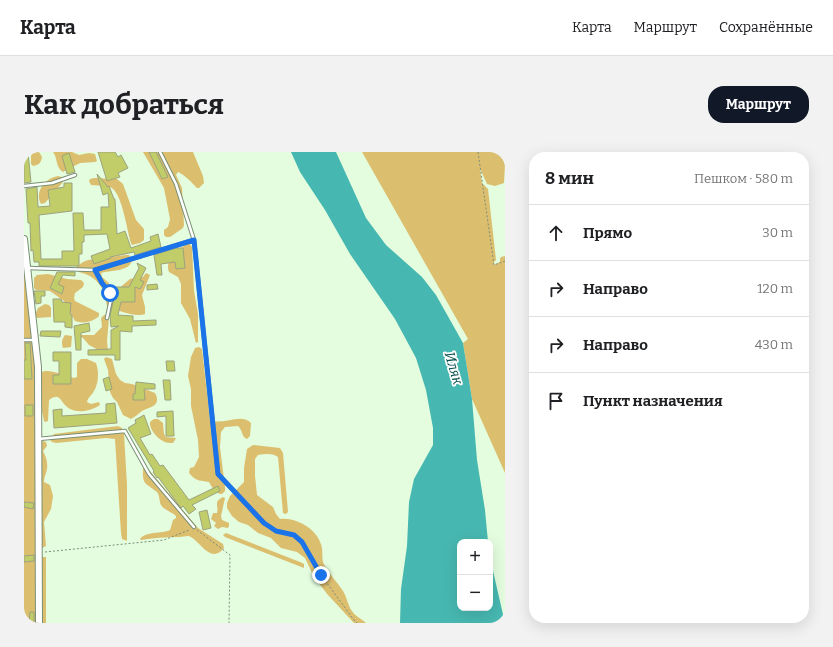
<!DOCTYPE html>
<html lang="ru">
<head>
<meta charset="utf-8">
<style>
  body { margin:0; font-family:Bitter,serif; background:#f2f2f2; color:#202124 }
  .controls { position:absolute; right:12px; bottom:12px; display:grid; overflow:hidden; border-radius:8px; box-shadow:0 4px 16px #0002 }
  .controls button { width:36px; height:36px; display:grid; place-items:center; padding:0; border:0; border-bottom:1px solid #e0e0e0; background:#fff; color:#202124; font:20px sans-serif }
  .stop { position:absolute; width:12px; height:12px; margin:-9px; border:3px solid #1a73e8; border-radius:50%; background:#fff }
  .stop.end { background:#1a73e8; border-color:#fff; box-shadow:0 1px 4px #0008 }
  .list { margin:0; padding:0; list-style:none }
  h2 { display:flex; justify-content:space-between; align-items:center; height:52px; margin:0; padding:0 16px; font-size:17px }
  h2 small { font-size:13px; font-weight:400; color:#757577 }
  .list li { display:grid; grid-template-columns:26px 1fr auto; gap:12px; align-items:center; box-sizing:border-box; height:56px; padding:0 16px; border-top:1px solid #e0e0e0 }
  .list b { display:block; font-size:15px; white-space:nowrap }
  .list em { font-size:13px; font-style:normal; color:#757577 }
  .icon { flex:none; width:22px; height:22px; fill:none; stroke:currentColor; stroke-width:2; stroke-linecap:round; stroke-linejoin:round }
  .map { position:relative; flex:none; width:481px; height:471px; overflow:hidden; border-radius:16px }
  header { display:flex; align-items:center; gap:24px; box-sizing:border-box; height:56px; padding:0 20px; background:#fff; border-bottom:1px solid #e0e0e0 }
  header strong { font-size:19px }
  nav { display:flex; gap:22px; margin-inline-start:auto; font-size:14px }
  .intro { display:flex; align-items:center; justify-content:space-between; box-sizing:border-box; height:96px; padding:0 24px }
  h1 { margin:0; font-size:28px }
  .button { padding:10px 18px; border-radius:16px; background:#111827; color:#fff; font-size:14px; font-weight:700 }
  main { display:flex; gap:24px; padding:0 24px }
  aside { flex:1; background:#fff; border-radius:16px; box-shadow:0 4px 16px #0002 }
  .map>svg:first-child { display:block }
  .green { fill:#dcbe6f }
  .water { fill:#47b8b1 }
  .building { fill:#c1cd68; stroke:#9ca27f }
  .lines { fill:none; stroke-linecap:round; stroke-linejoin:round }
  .service-casing { stroke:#799074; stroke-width:4.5 }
  .tertiary-casing { stroke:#799074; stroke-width:8 }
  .path { stroke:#7b8d78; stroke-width:1; stroke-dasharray:2 2; stroke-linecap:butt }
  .service { stroke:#fff; stroke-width:2.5 }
  .tertiary { stroke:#fff; stroke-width:6 }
  .route { stroke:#1a73e8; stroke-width:5 }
  .labels { text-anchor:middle; stroke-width:3.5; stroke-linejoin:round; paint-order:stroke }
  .water-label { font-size:14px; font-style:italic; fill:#024a47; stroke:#fff }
</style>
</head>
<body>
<header>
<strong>Карта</strong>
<nav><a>Карта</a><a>Маршрут</a><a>Сохранённые</a></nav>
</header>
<div class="intro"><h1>Как добраться</h1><a class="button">Маршрут</a></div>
<main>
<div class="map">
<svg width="481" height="471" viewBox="0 0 481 471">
  <rect width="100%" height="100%" fill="#e3fdde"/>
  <path class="green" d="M 9,0 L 15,0 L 18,5 C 17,11 15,13 9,14 L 7,12 L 7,4 Z
    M 29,0 L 48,0 L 55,3 L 65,1 L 71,2 L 73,9 L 71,10 L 56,11 L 39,20 C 31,15 34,6 29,0 Z
    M 119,0 L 169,0 L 179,24 L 180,31 L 175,36 L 173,36 C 167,30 162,24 154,20 L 152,23 L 158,36 L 160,73 L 159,76 L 146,85 L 142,85 L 140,83 L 140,78 L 144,75 L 146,67 L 140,36 Z
    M 338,0 L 477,0 L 481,13 L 480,31 L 471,34 L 463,32 L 456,17 L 458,31 L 464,37 L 472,108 L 470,110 L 470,113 L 476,110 L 476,107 L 477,105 L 481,104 L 481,321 L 448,247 L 439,191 L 444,187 Z
    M 34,24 L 38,25 L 39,30 L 21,51 L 17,52 C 10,40 21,26 34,24 Z
    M 70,26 L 93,27 L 99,32 L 112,68 L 120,77 L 120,88 L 116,91 L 108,93 L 107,91 C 103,79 98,39 86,35 C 80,33 73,34 67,33 L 65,29 L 66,27 Z
    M 0,87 L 14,215 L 16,288 L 22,290 L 23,294 L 19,299 C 22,305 24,310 23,317 C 22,322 20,325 20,330 L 26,333 L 29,344 L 27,357 L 20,370 L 22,394 L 18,396 L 18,405 L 22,405 L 22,471 L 0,471 Z
    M 162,92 L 166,92 L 168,95 L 170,139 L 174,162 L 174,190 L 172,191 L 166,167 L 157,151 L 157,132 L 154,125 L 145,120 C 140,108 154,99 162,92 Z
    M 102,103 L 105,103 L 108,108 C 106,120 86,118 77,121 L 78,125 L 85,131 L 86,136 L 85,138 L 79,138 C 73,127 66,123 55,120 L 52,115 L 59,110 L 64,108 Z
    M 122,121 L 126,123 L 118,143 L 121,155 L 121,162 C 111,166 93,158 83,154 L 82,149 L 88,142 L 106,127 L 119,125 Z
    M 24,122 L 43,127 L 57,128 L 60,131 L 59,135 L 51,141 L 50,146 L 51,149 L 75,161 L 75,164 C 69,170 59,172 51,169 L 40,149 L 26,139 L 12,138 L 10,136 L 10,126 L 13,123 Z
    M 21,152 L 25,153 L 27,156 L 27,165 L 13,166 L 11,163 L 14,156 Z
    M 80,163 L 85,163 L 85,166 L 83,189 L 84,199 L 82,202 L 65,193 L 59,186 L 56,185 L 55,183 L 70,183 L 78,175 L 77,166 Z
    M 41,183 L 48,184 L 47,195 L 39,196 C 37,191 38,187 41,183 Z
    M 175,195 L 178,197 L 186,268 C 199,274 217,260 227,271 L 226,284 L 223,287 C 217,285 219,278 214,274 L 201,275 L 197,280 L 196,295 L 201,335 L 201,339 L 198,342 C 191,342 188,335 185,330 C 175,328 173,330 165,321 L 166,316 L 170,315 L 175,305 L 174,288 L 167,254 L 167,237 L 164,224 L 167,205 L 171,196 Z
    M 82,205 L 88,207 L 92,222 L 96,228 L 101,231 L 108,232 L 131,241 C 138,254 126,255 118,259 C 114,262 111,265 107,267 L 99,263 L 93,250 L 89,246 L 86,240 L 84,218 L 80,207 Z
    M 57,207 L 63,207 L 72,211 C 75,220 75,230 70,239 C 68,243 64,245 63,250 L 67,252 L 75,250 L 76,253 C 67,259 51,263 42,254 C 36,249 36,240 25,248 L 24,269 L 21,270 L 20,269 L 18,259 L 18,220 C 24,216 42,224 50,226 L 53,225 L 53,211 Z
    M 130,267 L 134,267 L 139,271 L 140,282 L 142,285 L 152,286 L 149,291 C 145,291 142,291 139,289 C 133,286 125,277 126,270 Z
    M 94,274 L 98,276 L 100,282 L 103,333 L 103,389 L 98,387 L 97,381 L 91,287 L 82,286 L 32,291 L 28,290 L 26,288 L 30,282 Z
    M 229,293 L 256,296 L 259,301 L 264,360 L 262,362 L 259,361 L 254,305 C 248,301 241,302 234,303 L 231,307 L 231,324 L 233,343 L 249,355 L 252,362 L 256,367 C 273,365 295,378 298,396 C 299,403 297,408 301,414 C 306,423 314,431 319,439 C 323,445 324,454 328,459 C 331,464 338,467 342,471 L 330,471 L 304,443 L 290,425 L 281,406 L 273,400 L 257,396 L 247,386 L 234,381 L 224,373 L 215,370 L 208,364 L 203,356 L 203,351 L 206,344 L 220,330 L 220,316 L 223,297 Z
    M 120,316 L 125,318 L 174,376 L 199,392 L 200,396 C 186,414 174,385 164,384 C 161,384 158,385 155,385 C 142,385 129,386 117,388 L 116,387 C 122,379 137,382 146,378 L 149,368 L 152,366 L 152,364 C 148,360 140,358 137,353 C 135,349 136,344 133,340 C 123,331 118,334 119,317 Z
    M 199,345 L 201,346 L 197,364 L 198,368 L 205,371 L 205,374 L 204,376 L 198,375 L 194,377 L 190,374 L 192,371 L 187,367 L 189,361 L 193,361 C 195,353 189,350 199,345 Z
    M 202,381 L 276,410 L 280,412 L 280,416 L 201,385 L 199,383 Z"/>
  <path class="water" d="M 267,0 L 312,0 L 342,66 L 362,93 L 398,125 L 412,143 L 439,191 L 448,247 L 453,308 L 461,358 L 464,390 L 436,390 L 436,456 L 466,456 L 466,406 L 481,471 L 376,471 L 377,437 L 383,394 L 385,350 L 390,327 L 409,293 L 409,276 L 402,238 L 392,206 L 371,167 L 326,102 L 301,58 L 276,20 Z"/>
  <path class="building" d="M 0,0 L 4,0 L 7,30 L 0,31 Z
    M 74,0 L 91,0 L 94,5 L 97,3 L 104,16 L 94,21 L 96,25 L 83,29 Z
    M 125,0 L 132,0 L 144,25 L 138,27 Z
    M 45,1 L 51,20 L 43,22 L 38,4 Z
    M 73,22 L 84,35 L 85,34 L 90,47 L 91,47 L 93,82 L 101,79 L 107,96 L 127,89 L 126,85 L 134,82 L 137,95 L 111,103 L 110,100 L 86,105 L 87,106 L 70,112 L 67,104 L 86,97 L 83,82 L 60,83 L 60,90 L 58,90 L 58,102 L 55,102 L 55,114 L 15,114 L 15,110 L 10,110 L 9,98 L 7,99 L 6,71 L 4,71 L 2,37 L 13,35 L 14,55 L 26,54 L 24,38 L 40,35 L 40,31 L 48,31 L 48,59 L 15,63 L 17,107 L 38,107 L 38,99 L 50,99 L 49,61 L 59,61 L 60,78 L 77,78 L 77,55 L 85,55 L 84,41 L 79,43 Z
    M 152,96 L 159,96 L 161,116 L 152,117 L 151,110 L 137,112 L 138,123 L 133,123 L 130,103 Z
    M 113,111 L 122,116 L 116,128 L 120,130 L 116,137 L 111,135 L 111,150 L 97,150 L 94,163 L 109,164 L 109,169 L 132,168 L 132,173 L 108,174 L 108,180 L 96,179 L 96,208 L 91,208 L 91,203 L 64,203 L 64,198 L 87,197 L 87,178 L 95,174 L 87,175 L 86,164 L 92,135 L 105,135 L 115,116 Z
    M 33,120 L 51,120 L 51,124 L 39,123 L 34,132 L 40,135 L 38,142 L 26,136 Z
    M 133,132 L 134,137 L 123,138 L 123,133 Z
    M 10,139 L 21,139 L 21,144 L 17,144 L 17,151 L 12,152 Z
    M 29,147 L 37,147 L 38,150 L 47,151 L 46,162 L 48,163 L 48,176 L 41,175 L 41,170 L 30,170 Z
    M 65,171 L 66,179 L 57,181 L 57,198 L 52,198 L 50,174 Z
    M 17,179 L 37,179 L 36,185 L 16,184 Z
    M 1,191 L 6,191 L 8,227 L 0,227 L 0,208 L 2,208 Z
    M 29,200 L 47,200 L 47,232 L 29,232 L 29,223 L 35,223 L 35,209 L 29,209 Z
    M 142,209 L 150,209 L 151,219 L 143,219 Z
    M 85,225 L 88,237 L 82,239 L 79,227 Z
    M 139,228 L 146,228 L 147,248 L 141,248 Z
    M 112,230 L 131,232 L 131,237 L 120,237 L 121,248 L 109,248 L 109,242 L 111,242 Z
    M 91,251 L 93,271 L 30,276 L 29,258 L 38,257 L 38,264 L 82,261 L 82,252 Z
    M 1,253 L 9,253 L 9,264 L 1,264 Z
    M 149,259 L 150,284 L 142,284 L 142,264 L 133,265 L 133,260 Z
    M 120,263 L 127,282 L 116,286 L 126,303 L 128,302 L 136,314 L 139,313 L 165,348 L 194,334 L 196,339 L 168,353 L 172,357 L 165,362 L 159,354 L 157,356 L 134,325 L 133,326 L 129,320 L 130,319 L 104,276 L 112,271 L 111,268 Z
    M 0,350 L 10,351 L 9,357 L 0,355 Z
    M 183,358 L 187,376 L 179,378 L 175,360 Z
    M 10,403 L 10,409 L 0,410 L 0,404 Z
    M 6,460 L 10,460 L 10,471 L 5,471 Z"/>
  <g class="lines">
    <g class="service-casing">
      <path id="service" d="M 136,0 L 152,32 L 170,88
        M 0,34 L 28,31 L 51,23
        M 4,116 L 71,118 L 170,88 L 194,322 L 240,371
        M 71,118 L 78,131 L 87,141 L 87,147 L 83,166
        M 0,188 L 10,188
        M 14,287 L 101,279 L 125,322 L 170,375"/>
    </g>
    <g class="tertiary-casing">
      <path id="tertiary" d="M 0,87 L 14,215 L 15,471"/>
    </g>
    <path class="path" d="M 454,0 L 470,113 L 481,109
      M 244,373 L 252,379 L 270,383 L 278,390 L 297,423 L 330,468 L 333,471
      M 173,378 L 206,403 L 205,471
      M 21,400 L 140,388 L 165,378"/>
    <use href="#service" class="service"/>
    <use href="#tertiary" class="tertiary"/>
  </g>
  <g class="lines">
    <path class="route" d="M 86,141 L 78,131 L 71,118 L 170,88 L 194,322 L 240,371 L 252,379 L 270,383 L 278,390 L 297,423"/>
  </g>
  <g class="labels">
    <g class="water-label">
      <text transform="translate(430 216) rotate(74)" y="5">Иляк</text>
    </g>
  </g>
</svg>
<div class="controls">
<button>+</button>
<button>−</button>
</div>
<div class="stop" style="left:86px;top:141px"></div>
<div class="stop end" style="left:297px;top:423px"></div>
</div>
<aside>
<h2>8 мин<small>Пешком · 580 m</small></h2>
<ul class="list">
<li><svg class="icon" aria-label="ahead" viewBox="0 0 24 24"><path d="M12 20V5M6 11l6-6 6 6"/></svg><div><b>Прямо</b></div><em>30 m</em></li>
<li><svg class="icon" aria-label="right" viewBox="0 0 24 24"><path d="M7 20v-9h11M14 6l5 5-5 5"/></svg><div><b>Направо</b></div><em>120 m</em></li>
<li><svg class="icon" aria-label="right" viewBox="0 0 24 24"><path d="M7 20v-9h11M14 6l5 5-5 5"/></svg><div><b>Направо</b></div><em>430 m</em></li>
<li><svg class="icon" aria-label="arrive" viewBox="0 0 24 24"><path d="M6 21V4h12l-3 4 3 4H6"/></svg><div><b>Пункт назначения</b></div></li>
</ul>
</aside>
</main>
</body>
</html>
